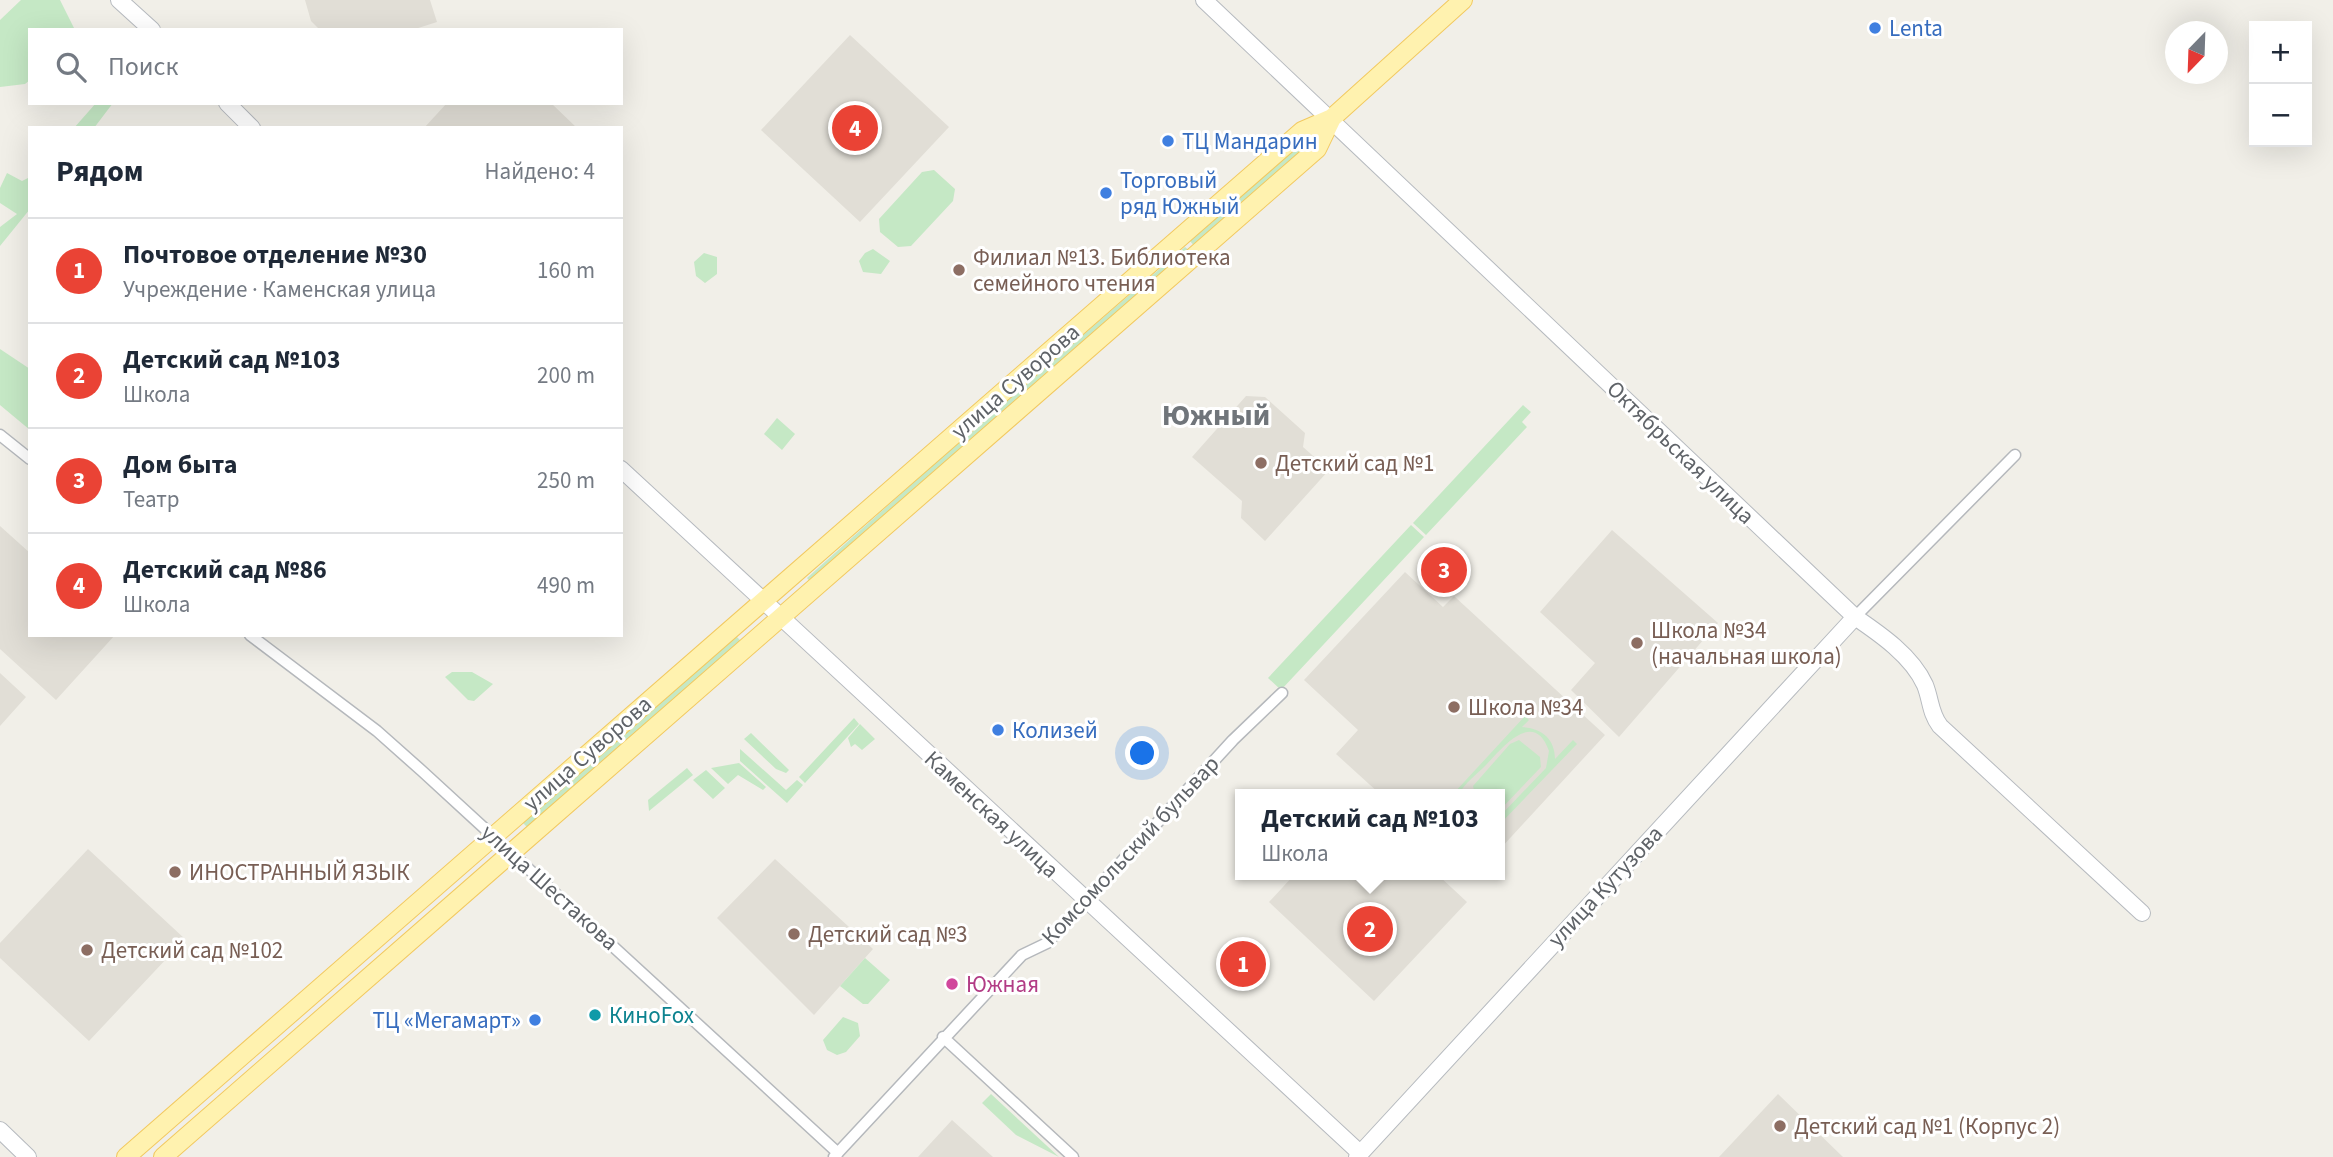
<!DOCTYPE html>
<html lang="ru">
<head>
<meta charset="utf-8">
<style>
  body { margin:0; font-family:"Source Sans 3",sans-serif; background:#f6f6f7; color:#1f2937 }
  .controls { position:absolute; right:21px; top:21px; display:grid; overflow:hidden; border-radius:0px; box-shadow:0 7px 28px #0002 }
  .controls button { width:63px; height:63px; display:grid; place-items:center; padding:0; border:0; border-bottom:2px solid #e0e1e3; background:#fff; color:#1f2937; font:35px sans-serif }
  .compass { position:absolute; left:2165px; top:21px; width:63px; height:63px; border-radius:50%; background:#fff; box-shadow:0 7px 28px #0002; rotate:203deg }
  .you { position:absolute; left:1143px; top:754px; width:24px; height:24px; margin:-18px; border:5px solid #fff; border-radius:50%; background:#1a73e8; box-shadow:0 0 0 10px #1a73e833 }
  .badge { display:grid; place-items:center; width:46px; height:46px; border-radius:50%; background:#ea4335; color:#fff; font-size:23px; font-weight:700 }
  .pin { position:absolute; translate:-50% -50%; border:4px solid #fff; box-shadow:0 2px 7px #0006 }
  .popup { position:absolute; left:1235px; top:789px; width:270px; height:91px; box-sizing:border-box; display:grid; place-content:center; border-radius:0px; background:#fff; filter:drop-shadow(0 2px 5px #0005); font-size:23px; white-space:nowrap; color:#747a83 }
  .popup b { font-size:26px; color:#1f2937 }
  .popup::after { content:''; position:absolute; left:50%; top:100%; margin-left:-14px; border:14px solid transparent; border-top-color:#fff }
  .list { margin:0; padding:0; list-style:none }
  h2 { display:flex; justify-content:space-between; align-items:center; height:91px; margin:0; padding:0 28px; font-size:30px }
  h2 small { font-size:23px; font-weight:400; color:#747a83 }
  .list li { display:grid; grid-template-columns:46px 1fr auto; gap:21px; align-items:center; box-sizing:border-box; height:105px; padding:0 28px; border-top:2px solid #e0e1e3 }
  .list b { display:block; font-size:26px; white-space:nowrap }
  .list p { margin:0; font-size:23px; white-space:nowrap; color:#747a83 }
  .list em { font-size:23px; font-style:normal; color:#747a83 }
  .icon { flex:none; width:38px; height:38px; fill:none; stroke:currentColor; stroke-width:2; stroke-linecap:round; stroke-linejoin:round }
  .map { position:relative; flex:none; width:2333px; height:1157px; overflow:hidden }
  .search { position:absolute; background:#fff; box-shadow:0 7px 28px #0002; left:28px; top:28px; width:595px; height:77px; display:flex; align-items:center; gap:18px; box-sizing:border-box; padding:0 24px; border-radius:0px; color:#747a83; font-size:26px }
  .panel { position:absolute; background:#fff; box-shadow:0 7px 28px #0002; left:28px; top:126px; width:595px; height:511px; border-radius:0px }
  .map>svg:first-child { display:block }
  .education { fill:#e1ded6 }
  .green { fill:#c5e8c5 }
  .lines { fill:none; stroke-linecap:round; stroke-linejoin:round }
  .street-casing { stroke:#b5b8bc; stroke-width:13 }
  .secondary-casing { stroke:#b6babf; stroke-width:18 }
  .primary-casing { stroke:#f2c960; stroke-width:20 }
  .street { stroke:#fff; stroke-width:10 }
  .secondary { stroke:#fff; stroke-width:16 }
  .primary { stroke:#fff2af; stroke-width:18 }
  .shop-dot { fill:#3f7fe0; stroke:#fff; stroke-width:2.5 }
  .education-dot { fill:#8d6e63; stroke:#fff; stroke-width:2.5 }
  .hotel-dot { fill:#d1479c; stroke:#fff; stroke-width:2.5 }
  .culture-dot { fill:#0f9aa8; stroke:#fff; stroke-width:2.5 }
  .labels { text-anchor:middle; stroke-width:6; stroke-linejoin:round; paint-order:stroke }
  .shop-label { font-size:23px; fill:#366cbe; stroke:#fff; text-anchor:start }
  .education-label { font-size:23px; fill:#785e54; stroke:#fff; text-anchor:start }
  .street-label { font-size:23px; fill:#5f6368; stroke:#fff }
  .hotel-label { font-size:23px; fill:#b23c85; stroke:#fff; text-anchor:start }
  .culture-label { font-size:23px; fill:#0d838f; stroke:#fff; text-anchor:start }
  .district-label { font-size:30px; font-weight:bold; fill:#70757a; stroke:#fff }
</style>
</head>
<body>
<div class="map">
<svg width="2333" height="1157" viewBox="0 0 2333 1157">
  <rect width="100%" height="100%" fill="#f1efe8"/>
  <path class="education" d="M 305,0 L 430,0 L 437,22 L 412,30 L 320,30 L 311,21 Z
    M 850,35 L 949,127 L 860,222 L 761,130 Z
    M 447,103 L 551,103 L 577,128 L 424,128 Z
    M 1246,396 L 1265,397 L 1305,433 L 1303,447 L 1329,470 L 1265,541 L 1241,518 L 1242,501 L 1192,457 Z
    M 0,526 L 30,553 L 30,635 L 115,635 L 56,700 L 0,649 Z
    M 1612,530 L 1718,623 L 1619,737 L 1571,690 L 1595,663 L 1540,612 Z
    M 1405,572 L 1443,607 L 1454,596 L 1605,735 L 1500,849 L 1500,794 L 1380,794 L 1336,754 L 1358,730 L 1304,680 Z
    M 0,673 L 26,697 L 0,726 Z
    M 88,849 L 185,939 L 89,1041 L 0,958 L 0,943 Z
    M 775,859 L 873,949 L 814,1015 L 717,918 Z
    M 1294,875 L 1438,875 L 1467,902 L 1374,1001 L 1269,902 Z
    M 1778,1094 L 1843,1157 L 1719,1157 Z
    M 952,1120 L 993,1157 L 918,1157 Z"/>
  <path class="green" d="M 21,0 L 60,0 L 75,30 L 30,30 L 30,80 L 25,84 L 0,87 L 0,20 Z
    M 96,103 L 113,103 L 94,128 L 74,128 Z
    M 1304,141 L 1309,148 L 1196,248 L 1190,241 Z
    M 934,170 L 955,189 L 953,201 L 911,246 L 898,247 L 880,232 L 879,219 L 922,172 Z
    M 7,173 L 22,181 L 30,177 L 30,209 L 0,246 L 0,227 L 17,214 L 0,203 L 0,188 Z
    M 1185,247 L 1191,252 L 811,583 L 807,578 L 960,441 Z
    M 873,249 L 890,261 L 881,274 L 863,272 L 859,261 L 865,253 Z
    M 704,253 L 717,257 L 717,274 L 705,283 L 696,276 L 694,262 Z
    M 0,349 L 30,369 L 30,430 L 0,405 Z
    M 1523,405 L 1531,412 L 1522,422 L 1527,427 L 1426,535 L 1413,523 Z
    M 777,418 L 795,434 L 782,450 L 764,434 Z
    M 1411,525 L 1424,537 L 1281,690 L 1268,678 Z
    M 736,636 L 741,641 L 528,828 L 522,822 Z
    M 452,672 L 472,672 L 493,684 L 474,701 L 468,700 L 445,677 Z
    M 1525,716 L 1529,720 L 1522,727 C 1542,728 1555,739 1555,759 L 1573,740 L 1577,744 L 1500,824 L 1500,816 L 1546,768 L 1549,751 C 1534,708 1502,748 1486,765 C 1477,774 1465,783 1459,794 L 1453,794 Z
    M 854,718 L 859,724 L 805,783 L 799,777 Z
    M 860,724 L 875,739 L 862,750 L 855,744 L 851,747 L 848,738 Z
    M 751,733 L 789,770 L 786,773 L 776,769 L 744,739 Z
    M 1519,740 L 1540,757 L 1541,767 L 1500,810 L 1500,794 L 1475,794 L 1473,786 L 1510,744 Z
    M 740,749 L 786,790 L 797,780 L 803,785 L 787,803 L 740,761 Z
    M 739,763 L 766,787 L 763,790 L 738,775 L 728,784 L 711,768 Z
    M 687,768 L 693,775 L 649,811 L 648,800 Z
    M 706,770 L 725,788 L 713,799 L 693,780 Z
    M 865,958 L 890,980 L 868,1004 L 863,1004 L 840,986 Z
    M 843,1017 L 858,1023 L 860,1036 L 846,1052 L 837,1055 L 827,1050 L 823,1040 Z
    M 991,1094 L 1059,1157 L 1016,1135 L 982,1103 Z"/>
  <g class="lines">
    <g class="street-casing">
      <path id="street" d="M 0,435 L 30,459
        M 1855,617 L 2015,455
        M 250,635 L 377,731 L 422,771 L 838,1153
        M 943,1037 L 1073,1157
        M 834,1157 L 1022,955 L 1047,943 L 1233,740 L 1282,693"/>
    </g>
    <g class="secondary-casing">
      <path id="secondary" d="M 119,0 L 152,30
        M 1204,0 L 1855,617 C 1880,634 1912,656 1925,685 C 1931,700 1930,713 1940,726 L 2142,913
        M 227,103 L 252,128
        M 621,469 L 1360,1153
        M 0,1130 L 28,1157
        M 1357,1157 L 1855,617"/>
    </g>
    <g class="primary-casing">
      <path id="primary" d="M 126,1157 L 1302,131 L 1332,118
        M 163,1157 L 1317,149 L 1332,118 L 1463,0"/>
    </g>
    <use href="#street" class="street"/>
    <use href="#secondary" class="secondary"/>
    <use href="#primary" class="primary"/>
  </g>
  <g class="shop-dot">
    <circle cx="1875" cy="28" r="7"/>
    <circle cx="1168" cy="141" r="7"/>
    <circle cx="1106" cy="193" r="7"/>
    <circle cx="998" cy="730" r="7"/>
    <circle cx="535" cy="1020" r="7"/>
  </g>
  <g class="education-dot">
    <circle cx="959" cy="270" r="7"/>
    <circle cx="1261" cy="463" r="7"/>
    <circle cx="1637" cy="643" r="7"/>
    <circle cx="1454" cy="707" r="7"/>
    <circle cx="175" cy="872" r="7"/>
    <circle cx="794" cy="934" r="7"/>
    <circle cx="87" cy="950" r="7"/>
    <circle cx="1780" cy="1126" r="7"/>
  </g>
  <circle class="hotel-dot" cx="952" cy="984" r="7"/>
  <circle class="culture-dot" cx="595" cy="1015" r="7"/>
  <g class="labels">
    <g class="shop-label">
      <text x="1889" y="36">Lenta</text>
      <text x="1182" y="149">ТЦ Мандарин</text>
      <text x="1120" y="188">Торговый<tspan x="1120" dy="26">ряд Южный</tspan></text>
      <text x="1012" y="738">Колизей</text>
      <text x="521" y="1028" text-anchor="end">ТЦ «Мегамарт»</text>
    </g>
    <g class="education-label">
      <text x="973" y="265">Филиал №13. Библиотека<tspan x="973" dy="26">семейного чтения</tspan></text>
      <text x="1275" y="471">Детский сад №1</text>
      <text x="1651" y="638">Школа №34<tspan x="1651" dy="26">(начальная школа)</tspan></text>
      <text x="1468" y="715">Школа №34</text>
      <text x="189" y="880">ИНОСТРАННЫЙ ЯЗЫК</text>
      <text x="808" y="942">Детский сад №3</text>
      <text x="101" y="958">Детский сад №102</text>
      <text x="1794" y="1134">Детский сад №1 (Корпус 2)</text>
    </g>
    <g class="street-label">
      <text transform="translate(1015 381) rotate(-41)" y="8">улица Суворова</text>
      <text transform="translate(1681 452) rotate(44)" y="8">Октябрьская улица</text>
      <text transform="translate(587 753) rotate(-41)" y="8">улица Суворова</text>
      <text transform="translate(992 814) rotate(43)" y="8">Каменская улица</text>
      <text transform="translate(1130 850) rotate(-47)" y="8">Комсомольский бульвар</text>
      <text transform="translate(1605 886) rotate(-47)" y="8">улица Кутузова</text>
      <text transform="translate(550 887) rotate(42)" y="8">улица Шестакова</text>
    </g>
    <g class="hotel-label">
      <text x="966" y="992">Южная</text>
    </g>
    <g class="culture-label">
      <text x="609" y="1023">КиноFox</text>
    </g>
    <g class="district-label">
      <text x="1216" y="425">Южный</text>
    </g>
  </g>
</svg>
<div class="controls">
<button>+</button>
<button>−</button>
</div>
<svg class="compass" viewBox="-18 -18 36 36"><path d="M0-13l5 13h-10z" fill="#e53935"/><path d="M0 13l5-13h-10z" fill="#747a83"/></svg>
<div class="you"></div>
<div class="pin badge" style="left:1243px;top:964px">1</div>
<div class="pin badge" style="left:1370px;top:929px">2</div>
<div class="popup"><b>Детский сад №103</b>Школа</div>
<div class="pin badge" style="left:1444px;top:570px">3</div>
<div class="pin badge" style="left:855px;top:128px">4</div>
<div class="search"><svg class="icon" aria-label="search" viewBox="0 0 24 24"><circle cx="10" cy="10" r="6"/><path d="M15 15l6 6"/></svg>Поиск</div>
<section class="panel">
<h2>Рядом<small>Найдено: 4</small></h2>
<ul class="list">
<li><span class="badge">1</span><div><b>Почтовое отделение №30</b><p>Учреждение · Каменская улица</p></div><em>160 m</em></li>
<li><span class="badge">2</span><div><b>Детский сад №103</b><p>Школа</p></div><em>200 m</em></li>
<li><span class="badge">3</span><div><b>Дом быта</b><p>Театр</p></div><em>250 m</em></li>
<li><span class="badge">4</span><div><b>Детский сад №86</b><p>Школа</p></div><em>490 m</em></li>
</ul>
</section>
</div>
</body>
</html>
